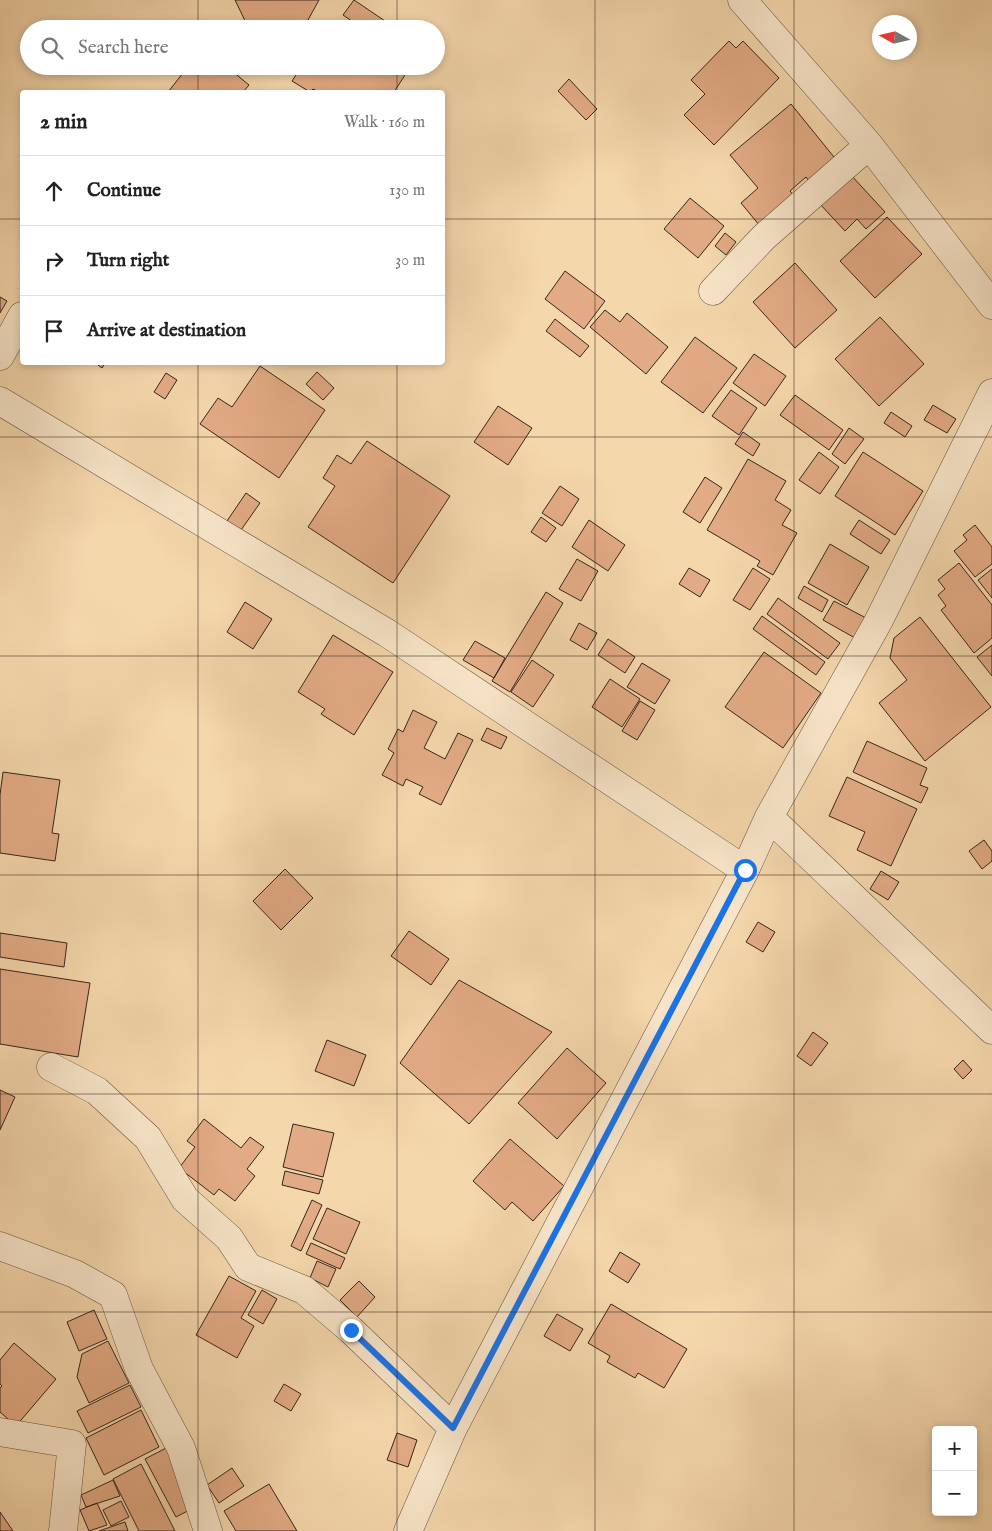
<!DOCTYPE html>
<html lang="en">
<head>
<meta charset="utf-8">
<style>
  body { margin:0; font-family:"IM FELL English",serif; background:#f6f6f6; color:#222 }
  .controls { position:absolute; right:15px; bottom:15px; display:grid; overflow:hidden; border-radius:5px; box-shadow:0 2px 8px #0003 }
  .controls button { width:45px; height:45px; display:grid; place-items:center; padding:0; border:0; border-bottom:1px solid #e0e0e0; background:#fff; color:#222; font:25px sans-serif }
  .compass { position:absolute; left:872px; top:15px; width:45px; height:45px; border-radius:50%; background:#fff; box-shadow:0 2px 8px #0003; rotate:278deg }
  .stop { position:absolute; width:15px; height:15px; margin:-11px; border:4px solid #1a73e8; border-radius:50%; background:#fff }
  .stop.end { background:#1a73e8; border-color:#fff; box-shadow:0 1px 5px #0008 }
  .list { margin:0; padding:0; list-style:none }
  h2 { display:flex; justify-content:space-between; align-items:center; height:65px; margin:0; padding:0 20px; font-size:21px }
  h2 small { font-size:16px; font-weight:400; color:#767676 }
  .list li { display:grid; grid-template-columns:32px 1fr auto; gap:15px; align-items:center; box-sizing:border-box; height:70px; padding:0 20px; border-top:1px solid #e0e0e0 }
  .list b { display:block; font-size:19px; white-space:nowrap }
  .list em { font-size:16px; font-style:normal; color:#767676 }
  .icon { flex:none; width:28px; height:28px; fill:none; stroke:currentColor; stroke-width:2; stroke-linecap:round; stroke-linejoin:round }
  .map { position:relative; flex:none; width:992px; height:1531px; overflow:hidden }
  .search { position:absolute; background:#fff; box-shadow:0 2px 8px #0003; left:20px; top:20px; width:425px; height:55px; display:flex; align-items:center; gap:12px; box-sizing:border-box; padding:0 18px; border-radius:28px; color:#767676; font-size:19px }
  .panel { position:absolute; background:#fff; box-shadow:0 2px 8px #0003; left:20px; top:90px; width:425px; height:275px; border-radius:5px }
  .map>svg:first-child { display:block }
  .building { fill:#e3ab85; stroke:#33271e }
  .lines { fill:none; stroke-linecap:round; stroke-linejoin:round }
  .street-casing { stroke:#645342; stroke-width:29 }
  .street { stroke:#f8e5c9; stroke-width:28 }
  .route { stroke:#1a73e8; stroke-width:6 }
  .grid { fill:none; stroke:#33271e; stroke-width:1; stroke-opacity:0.55 }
</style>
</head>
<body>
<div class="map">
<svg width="992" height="1531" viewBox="0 0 992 1531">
  <rect width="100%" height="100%" fill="#f5d7ac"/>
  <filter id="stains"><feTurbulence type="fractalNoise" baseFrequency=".004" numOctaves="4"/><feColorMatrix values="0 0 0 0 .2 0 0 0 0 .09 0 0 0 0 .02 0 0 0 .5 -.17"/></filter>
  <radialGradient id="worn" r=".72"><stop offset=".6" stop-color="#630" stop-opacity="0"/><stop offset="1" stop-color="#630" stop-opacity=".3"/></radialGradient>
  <path class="building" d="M 235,0 L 319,0 L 308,20 L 292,29 L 249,29 Z
    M 354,0 L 391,25 L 389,29 L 363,29 L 343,15 Z
    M 729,41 L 736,48 L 743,41 L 779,78 L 714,145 L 684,115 L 705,94 L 691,80 Z
    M 201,66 L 226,66 L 249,85 L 243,92 L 168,92 L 187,68 L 195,74 Z
    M 302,66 L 398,66 L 407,72 L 394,92 L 319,92 L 313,89 L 310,92 L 292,81 Z
    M 569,79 L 597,109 L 586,120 L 558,91 Z
    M 791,104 L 838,162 L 811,184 L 806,177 L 790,191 L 795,197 L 760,226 L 741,203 L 758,188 L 730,155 Z
    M 850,174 L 885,212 L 866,229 L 857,219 L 845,231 L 819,203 Z
    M 690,198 L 724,226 L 698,258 L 664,229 Z
    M 887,217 L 922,254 L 875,298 L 840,261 Z
    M 725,233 L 736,242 L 726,255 L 715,246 Z
    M 795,263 L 837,310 L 795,348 L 753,302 Z
    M 565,271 L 605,301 L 584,329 L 545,299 Z
    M 0,297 L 7,301 L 0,313 Z
    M 605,310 L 620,322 L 627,313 L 668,347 L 646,374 L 590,327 Z
    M 880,317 L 924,364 L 879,406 L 835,359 Z
    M 555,319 L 589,346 L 580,357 L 546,331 Z
    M 695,337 L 737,368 L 703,413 L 661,382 Z
    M 754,354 L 786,376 L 765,406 L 733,383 Z
    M 94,362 L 106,362 L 102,368 Z
    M 260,366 L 325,410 L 279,478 L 200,424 L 218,398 L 232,407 Z
    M 317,372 L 334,388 L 323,400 L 306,384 Z
    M 166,373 L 177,380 L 165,399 L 154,392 Z
    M 731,390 L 757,408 L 739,435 L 712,416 Z
    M 795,395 L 843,430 L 829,450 L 780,415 Z
    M 933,405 L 956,419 L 947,433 L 924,420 Z
    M 498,406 L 532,428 L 508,465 L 474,442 Z
    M 891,412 L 912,426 L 905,437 L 884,423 Z
    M 849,428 L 864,439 L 845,464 L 832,454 Z
    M 743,432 L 760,444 L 753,456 L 735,444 Z
    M 367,441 L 450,496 L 393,583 L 308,527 L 335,486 L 323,478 L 337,455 L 351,464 Z
    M 819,452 L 839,467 L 820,494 L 799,480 Z
    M 863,452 L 923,491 L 895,535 L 835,496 Z
    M 748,459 L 786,481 L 775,500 L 791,510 L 782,525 L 797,533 L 773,575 L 757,566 L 760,561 L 707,530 Z
    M 705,477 L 722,488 L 700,523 L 683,512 Z
    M 560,486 L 579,499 L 562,526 L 542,513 Z
    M 246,493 L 260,503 L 241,530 L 227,521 Z
    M 541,517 L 556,528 L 546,542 L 531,532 Z
    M 589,520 L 625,545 L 608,571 L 572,547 Z
    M 859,520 L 890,540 L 881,554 L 850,534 Z
    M 975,525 L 992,547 L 992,564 L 975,577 L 954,551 L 967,540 L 963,535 Z
    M 830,544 L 869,567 L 847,605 L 808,583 Z
    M 577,559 L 598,571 L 581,601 L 559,589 Z
    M 959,563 L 992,605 L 992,638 L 974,653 L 941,610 L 946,606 L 938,595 L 945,589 L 938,580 Z
    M 689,568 L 710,580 L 700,597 L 679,584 Z
    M 753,568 L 770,579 L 750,610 L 733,600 Z
    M 992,569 L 992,598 L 978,580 Z
    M 804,586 L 828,600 L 822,612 L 798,598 Z
    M 546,592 L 563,603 L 510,692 L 492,681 Z
    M 778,598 L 840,643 L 828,659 L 767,614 Z
    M 834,601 L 866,618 L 855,638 L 823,620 Z
    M 245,602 L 272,619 L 253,649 L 227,632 Z
    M 762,616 L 825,662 L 816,675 L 753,629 Z
    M 920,617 L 991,707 L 925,761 L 879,703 L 907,680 L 890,658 L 894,638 Z
    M 579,623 L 597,633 L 587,650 L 570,640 Z
    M 333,635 L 393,672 L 354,735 L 321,714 L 325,709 L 298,692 Z
    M 608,639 L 635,657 L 625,673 L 598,655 Z
    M 475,641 L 505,658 L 494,678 L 463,660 Z
    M 992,645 L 992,676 L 977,657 Z
    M 764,652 L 821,693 L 783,748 L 725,707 Z
    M 532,660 L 554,675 L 533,707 L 511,692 Z
    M 642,663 L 670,680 L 655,704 L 627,687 Z
    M 610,679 L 640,699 L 622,727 L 592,707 Z
    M 640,701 L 655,710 L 637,740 L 622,731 Z
    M 413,710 L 437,722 L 424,748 L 445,759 L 458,733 L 473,740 L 441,805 L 419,794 L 423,787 L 406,779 L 403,786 L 382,775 L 394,753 L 388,749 L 398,729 L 403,732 Z
    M 487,728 L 507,737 L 501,749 L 481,740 Z
    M 867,741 L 927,768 L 920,785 L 928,788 L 921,803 L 853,772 Z
    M 3,772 L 60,780 L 52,833 L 59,834 L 55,861 L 0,853 L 0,795 Z
    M 847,777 L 917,809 L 891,866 L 857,850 L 865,832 L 829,816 Z
    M 984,840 L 992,851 L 992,861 L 982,869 L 969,851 Z
    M 285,869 L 313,898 L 281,930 L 253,901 Z
    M 881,871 L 899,882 L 888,900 L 870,889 Z
    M 758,922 L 775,932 L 763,952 L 746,942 Z
    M 409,931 L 449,959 L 431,985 L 391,956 Z
    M 0,933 L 67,943 L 64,967 L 0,957 Z
    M 0,969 L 90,983 L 78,1057 L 0,1044 Z
    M 459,980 L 552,1032 L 469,1124 L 400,1063 Z
    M 813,1032 L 828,1043 L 811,1066 L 797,1056 Z
    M 327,1040 L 366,1055 L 354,1086 L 315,1071 Z
    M 567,1048 L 606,1083 L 557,1139 L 518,1103 Z
    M 963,1060 L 972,1070 L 963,1079 L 954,1069 Z
    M 0,1090 L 15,1097 L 0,1130 Z
    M 204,1119 L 241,1148 L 250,1137 L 264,1147 L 247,1169 L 255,1176 L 235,1201 L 219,1189 L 214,1195 L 179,1168 L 195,1147 L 187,1141 Z
    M 293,1124 L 334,1133 L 323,1177 L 283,1167 Z
    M 510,1139 L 564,1186 L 533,1221 L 512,1202 L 505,1210 L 473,1181 Z
    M 285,1171 L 323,1180 L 319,1194 L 282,1185 Z
    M 312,1200 L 322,1205 L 301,1251 L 291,1246 Z
    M 327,1208 L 360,1222 L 346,1254 L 313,1239 Z
    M 311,1243 L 345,1258 L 340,1269 L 306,1254 Z
    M 620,1252 L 640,1264 L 628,1283 L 609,1271 Z
    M 317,1261 L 336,1269 L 328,1287 L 310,1278 Z
    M 229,1276 L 256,1291 L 241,1318 L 254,1326 L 237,1358 L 196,1335 Z
    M 359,1281 L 375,1297 L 357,1317 L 340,1300 Z
    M 262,1290 L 277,1299 L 263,1324 L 248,1315 Z
    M 611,1304 L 687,1349 L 664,1388 L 638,1373 L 635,1378 L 607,1362 L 610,1356 L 588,1343 Z
    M 94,1310 L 107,1339 L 79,1351 L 67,1322 Z
    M 557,1314 L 583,1329 L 570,1351 L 544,1336 Z
    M 108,1341 L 129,1383 L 89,1403 L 77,1377 L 82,1354 Z
    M 14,1343 L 56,1379 L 16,1426 L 0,1412 L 0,1388 L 2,1386 L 0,1384 L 0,1360 Z
    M 284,1384 L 301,1394 L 291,1411 L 274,1401 Z
    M 130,1385 L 141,1407 L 88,1433 L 77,1411 Z
    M 141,1410 L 159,1447 L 104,1475 L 86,1438 Z
    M 397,1433 L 417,1440 L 408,1467 L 387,1460 Z
    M 168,1447 L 199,1505 L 176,1517 L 145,1459 Z
    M 141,1464 L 175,1531 L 139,1531 L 113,1479 Z
    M 232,1468 L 244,1486 L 219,1503 L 207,1485 Z
    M 113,1480 L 120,1496 L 86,1507 L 81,1495 Z
    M 269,1484 L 297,1531 L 236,1531 L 224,1511 Z
    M 121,1501 L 129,1517 L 111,1526 L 103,1510 Z
    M 97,1503 L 107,1525 L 89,1531 L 80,1510 Z
    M 0,1512 L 13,1531 L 0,1531 Z
    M 125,1522 L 128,1531 L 99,1531 Z"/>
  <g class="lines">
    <g class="street-casing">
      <path id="street" d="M 742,0 L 869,145 L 992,305
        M 713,291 L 764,237 L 869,145
        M 0,356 L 22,316
        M 0,401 L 387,633 L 745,870
        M 769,817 L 992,1030
        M 51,1067 L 97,1091 L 148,1138 L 185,1199 L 229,1238 L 248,1267 L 304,1290 L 351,1330 L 453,1428
        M 0,1246 L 75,1274 L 113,1295 L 139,1369 L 181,1448 L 208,1531
        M 0,1432 L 72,1444 L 63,1531
        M 408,1531 L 453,1428 L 745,870 L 769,817 L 878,622 L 992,393"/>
    </g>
    <use href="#street" class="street"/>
  </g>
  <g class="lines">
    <path class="route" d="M 351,1330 L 453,1428 L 745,870"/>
  </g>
  <path class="grid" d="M 198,0 L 198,29M 397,0 L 397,29M 595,0 L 595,1531M 794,0 L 794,1531M 198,66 L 198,92M 397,66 L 397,92M 0,219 L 22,219M 442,219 L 992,219M 198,362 L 198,1531M 397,362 L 397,1531M 0,437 L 992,437M 0,656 L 992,656M 0,875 L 992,875M 0,1094 L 992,1094M 0,1312 L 992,1312"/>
  <rect width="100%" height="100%" filter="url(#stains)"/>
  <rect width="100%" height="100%" fill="url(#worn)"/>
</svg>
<div class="controls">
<button>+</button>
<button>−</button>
</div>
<svg class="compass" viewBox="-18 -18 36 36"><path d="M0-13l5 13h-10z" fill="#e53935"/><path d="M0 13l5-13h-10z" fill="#767676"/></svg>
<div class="stop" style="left:745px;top:870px"></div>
<div class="stop end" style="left:351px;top:1330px"></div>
<div class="search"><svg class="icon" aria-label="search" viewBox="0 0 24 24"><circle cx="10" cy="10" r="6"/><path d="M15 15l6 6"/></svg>Search here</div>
<section class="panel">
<h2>2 min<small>Walk · 160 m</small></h2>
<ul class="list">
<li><svg class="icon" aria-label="ahead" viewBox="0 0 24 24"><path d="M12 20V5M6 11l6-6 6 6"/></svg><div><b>Continue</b></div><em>130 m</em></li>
<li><svg class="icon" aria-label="right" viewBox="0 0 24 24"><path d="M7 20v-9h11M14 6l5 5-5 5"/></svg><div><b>Turn right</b></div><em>30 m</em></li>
<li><svg class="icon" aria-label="arrive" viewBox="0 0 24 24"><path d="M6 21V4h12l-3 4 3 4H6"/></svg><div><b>Arrive at destination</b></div></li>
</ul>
</section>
</div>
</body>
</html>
